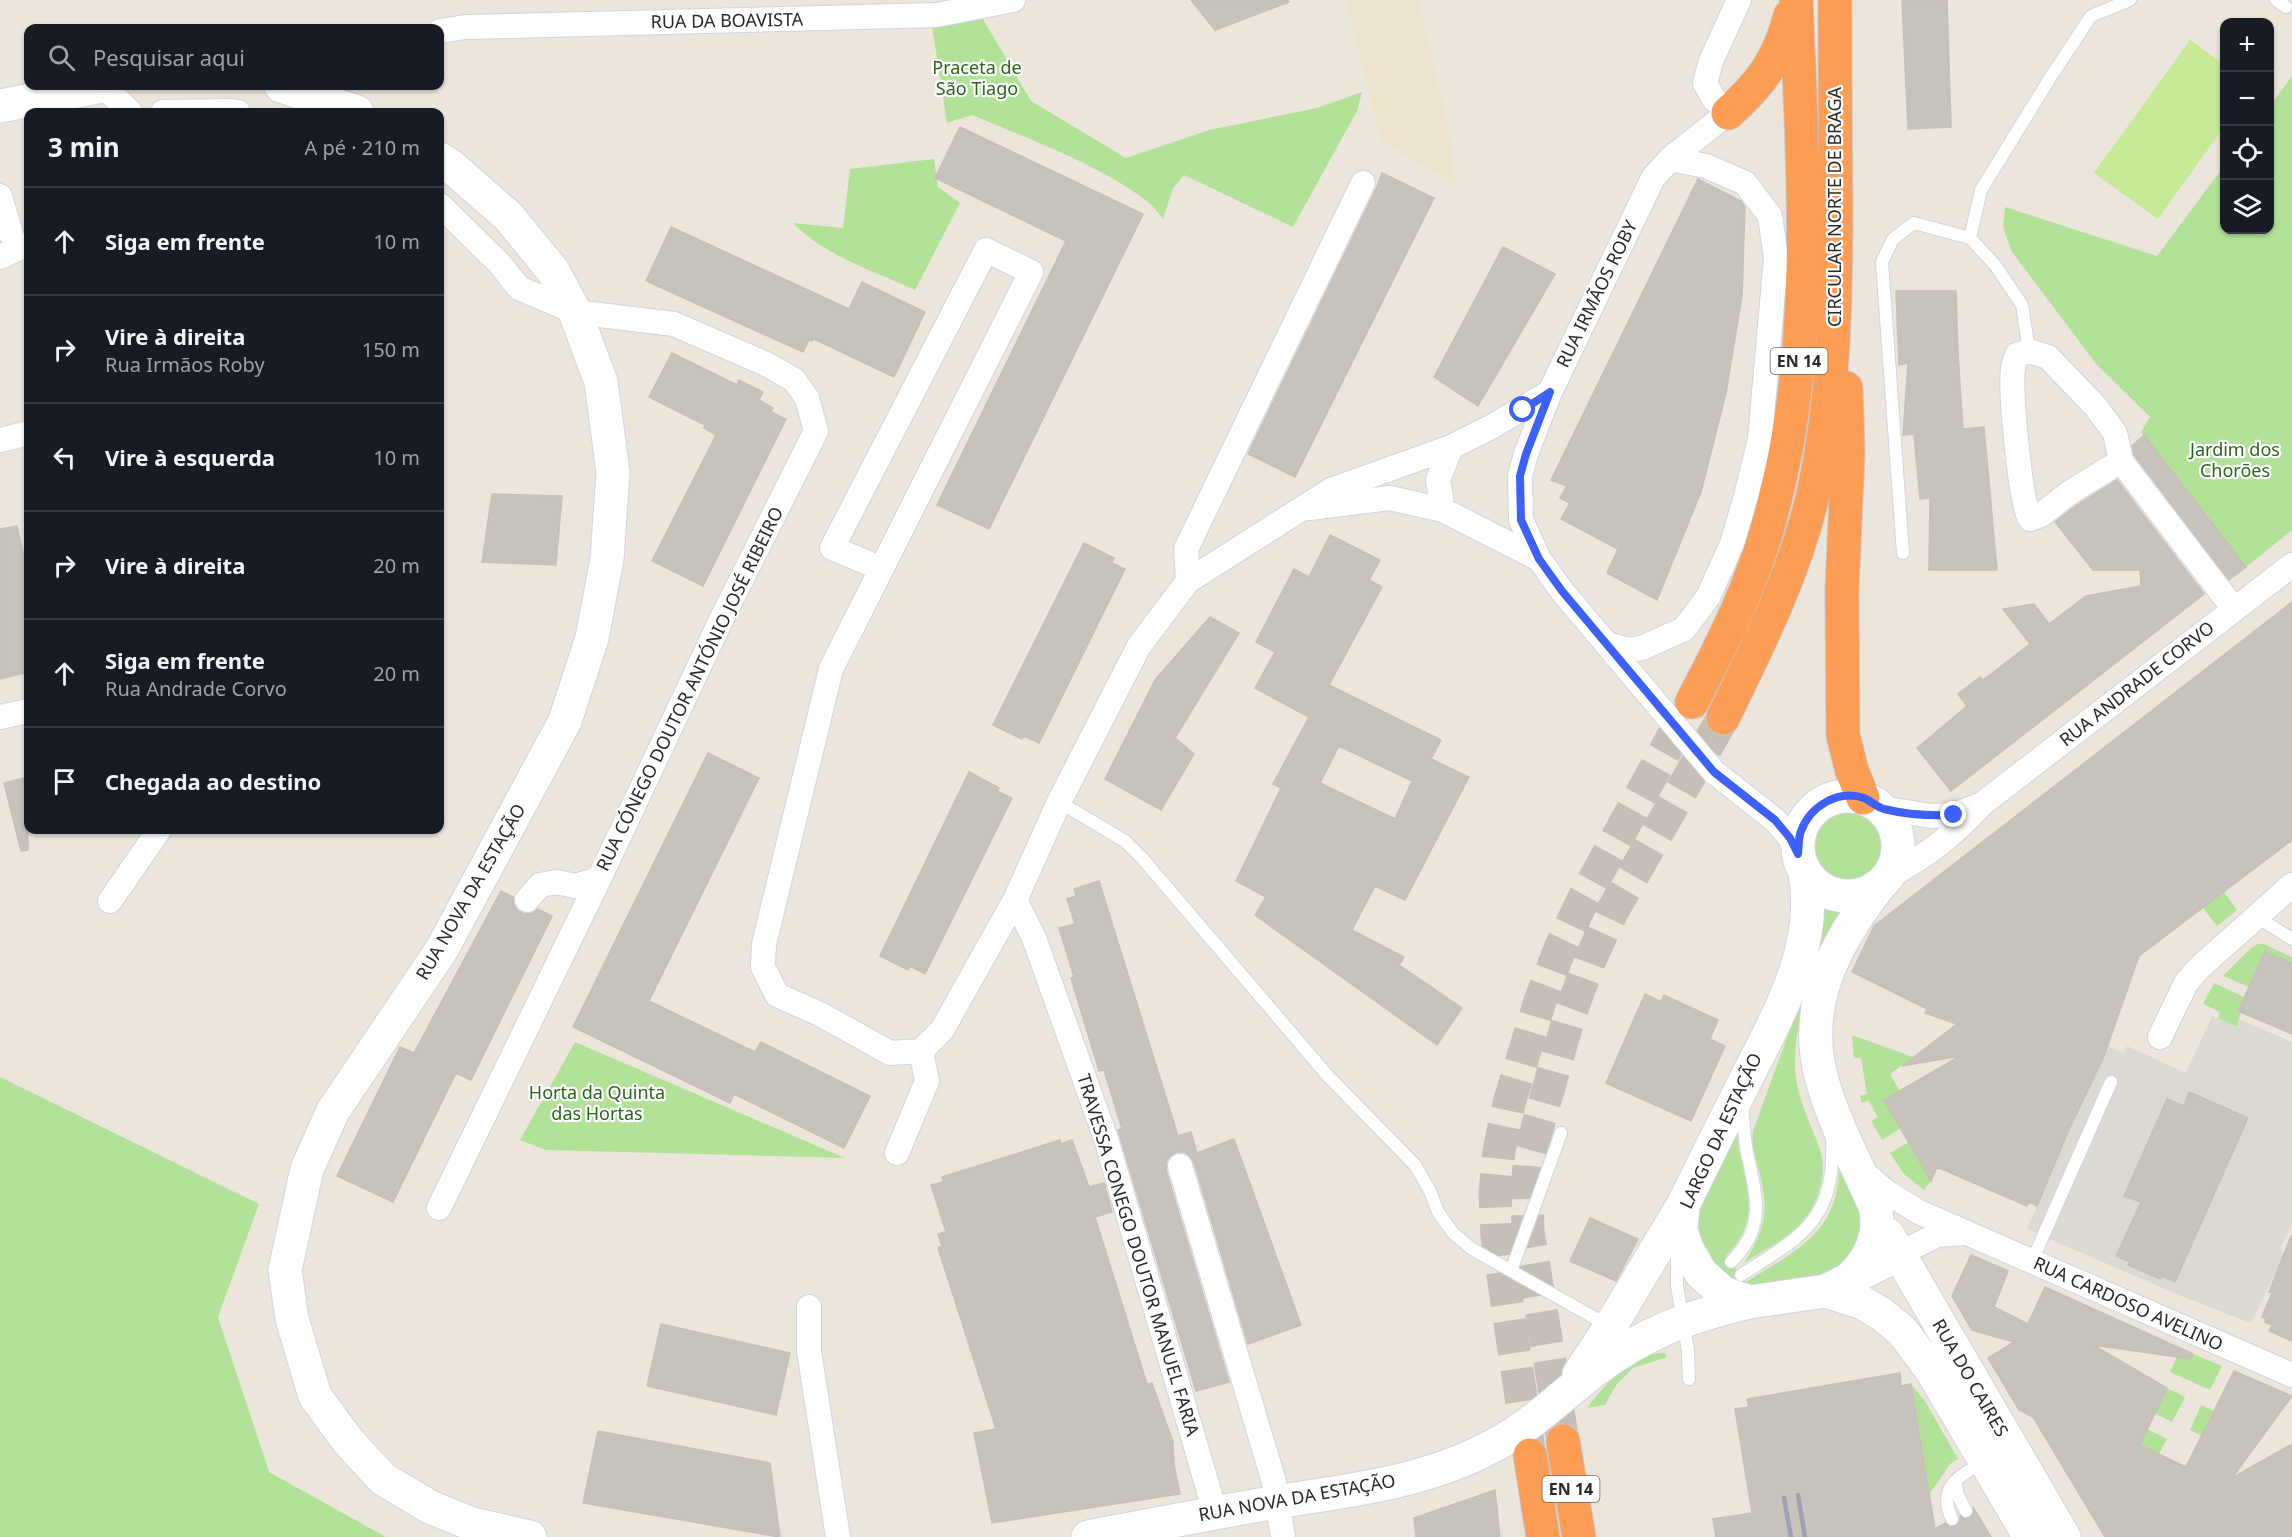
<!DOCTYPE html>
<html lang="pt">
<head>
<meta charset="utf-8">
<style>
  body { margin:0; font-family:"Noto Sans",sans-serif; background:#242831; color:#f1f3f6 }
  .controls { position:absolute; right:18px; top:18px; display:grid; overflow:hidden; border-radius:12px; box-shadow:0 2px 4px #0004 }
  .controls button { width:54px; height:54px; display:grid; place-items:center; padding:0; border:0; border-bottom:2px solid #363941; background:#171b24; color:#f1f3f6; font:30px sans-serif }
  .stop { position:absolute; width:18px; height:18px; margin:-14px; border:4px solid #3c60f8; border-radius:50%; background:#fff }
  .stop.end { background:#3c60f8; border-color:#fff; box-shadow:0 2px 6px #0008 }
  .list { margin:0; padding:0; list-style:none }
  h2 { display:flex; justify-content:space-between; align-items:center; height:78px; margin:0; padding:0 24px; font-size:26px }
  h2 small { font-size:20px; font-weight:400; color:#9ea1a6 }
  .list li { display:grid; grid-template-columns:39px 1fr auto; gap:18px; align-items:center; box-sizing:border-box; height:108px; padding:0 24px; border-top:2px solid #363941 }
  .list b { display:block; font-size:22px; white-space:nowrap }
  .list p { margin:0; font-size:20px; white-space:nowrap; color:#9ea1a6 }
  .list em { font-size:20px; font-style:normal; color:#9ea1a6 }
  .icon { flex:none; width:33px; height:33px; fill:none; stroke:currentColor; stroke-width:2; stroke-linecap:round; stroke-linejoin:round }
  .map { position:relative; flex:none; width:2292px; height:1537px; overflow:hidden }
  .search { position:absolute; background:#171b24; box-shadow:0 2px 4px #0004; left:24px; top:24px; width:420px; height:66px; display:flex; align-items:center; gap:15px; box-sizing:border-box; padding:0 21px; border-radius:12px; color:#9ea1a6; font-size:22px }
  .panel { position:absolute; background:#171b24; box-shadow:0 2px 4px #0004; left:24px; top:108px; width:420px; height:726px; border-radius:12px }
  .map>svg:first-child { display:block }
  .education { fill:#ede2cb }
  .green { fill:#b1e298 }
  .pitch { fill:#c5e994 }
  .plaza { fill:#dcd8d2 }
  .building { fill:#c7c2bb; stroke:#c7c0b5; stroke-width:1.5; fill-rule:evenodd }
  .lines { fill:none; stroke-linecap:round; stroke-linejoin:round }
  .highway-tunnel { stroke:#c5bfb7; stroke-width:33; stroke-dasharray:33 16; stroke-linecap:butt }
  .lane-casing { stroke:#d1d4e2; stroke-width:14 }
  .street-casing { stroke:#d1d4e2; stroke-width:26 }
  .secondary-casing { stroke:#d1d4e2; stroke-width:35 }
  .highway-casing { stroke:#c7c7c7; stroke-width:35 }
  .lane { stroke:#fff; stroke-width:12 }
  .street { stroke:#fff; stroke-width:24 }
  .secondary { stroke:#fff; stroke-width:33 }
  .highway { stroke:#fc9d56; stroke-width:33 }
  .rail { stroke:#9ea1b4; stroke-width:4.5 }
  .route { stroke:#3c60f8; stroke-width:8 }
  .labels { text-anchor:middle; stroke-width:4.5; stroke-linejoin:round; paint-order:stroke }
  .shield { fill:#fff; stroke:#696969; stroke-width:1.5 }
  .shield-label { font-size:16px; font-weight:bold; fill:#292929 }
  .street-label { font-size:18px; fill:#292929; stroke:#fff }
  .park-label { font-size:18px; fill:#2a661a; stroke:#fff }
</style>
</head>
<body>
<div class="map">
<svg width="2292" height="1537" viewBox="0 0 2292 1537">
  <rect width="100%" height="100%" fill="#ece5db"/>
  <path class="education" d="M 1346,0 L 1418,0 L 1448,125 L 1456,184 L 1382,142 Z"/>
  <path class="green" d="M 983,19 L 1031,101 L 1126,158 L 1209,130 L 1317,108 L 1362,92 L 1357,111 L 1293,227 L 1184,175 L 1173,188 L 1163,219 C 1158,213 1152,204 1144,199 C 1098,164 1026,138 972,115 L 947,123 L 932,26 Z
    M 2292,76 L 2292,530 L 2246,567 L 2141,432 L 2150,417 L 2097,365 L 2012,252 L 2003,227 L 2005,207 L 2157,256 L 2224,166 L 2224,230 L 2270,230 L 2270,106 Z
    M 934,159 L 938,187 L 960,203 L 915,290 C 874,271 825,256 793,223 L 843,228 L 850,169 Z
    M1809 847a38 38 0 1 1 76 0a38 38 0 1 1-76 0Z
    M 2224,892 L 2237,910 L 2217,926 L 2203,908 Z
    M 1822,902 L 1838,907 L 1840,912 C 1831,929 1825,948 1818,967 C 1804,1003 1791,1039 1796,1079 C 1799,1102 1810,1122 1818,1144 C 1824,1159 1824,1172 1820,1188 C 1809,1229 1777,1242 1744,1263 C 1767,1228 1769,1207 1758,1167 C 1755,1155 1751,1144 1753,1131 L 1808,980 L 1820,941 L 1819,905 Z
    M 2258,944 L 2264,944 L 2292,957 L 2292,963 L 2266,953 L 2249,987 L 2223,976 L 2251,948 Z
    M 2214,983 L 2244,997 L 2239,1007 L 2241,1012 L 2237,1027 L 2218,1018 L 2220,1012 L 2203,1004 Z
    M 1852,1035 L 1913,1057 L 1890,1074 L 1900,1091 L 1901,1128 L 1882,1140 L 1871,1121 L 1878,1117 L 1868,1100 L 1862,1103 L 1860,1096 L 1867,1094 L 1861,1058 L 1854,1058 Z
    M 575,1042 L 845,1158 L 546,1150 L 520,1140 Z
    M 0,1077 L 259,1204 L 218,1317 L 269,1472 L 386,1537 L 0,1537 Z
    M 1737,1133 C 1741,1181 1767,1214 1726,1256 L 1746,1282 C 1777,1262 1817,1244 1832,1207 C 1837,1195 1838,1180 1840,1166 L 1860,1204 L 1862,1233 L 1848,1263 L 1822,1277 L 1748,1288 L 1724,1281 L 1696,1237 L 1698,1214 Z
    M 1909,1142 L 1928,1177 L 1932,1179 L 1924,1190 L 1904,1174 L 1890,1153 Z
    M 1659,1353 L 1665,1353 L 1667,1357 L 1633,1368 L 1616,1385 L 1605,1405 L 1587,1408 C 1607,1383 1625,1360 1659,1353 Z
    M 2191,1353 L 2222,1366 L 2210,1390 L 2170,1372 L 2177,1357 L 2188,1359 Z
    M 1911,1384 L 1925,1401 L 1958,1459 L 1950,1464 L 1929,1495 Z
    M 2167,1388 L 2185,1397 L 2172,1422 L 2154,1413 Z
    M 2201,1405 L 2214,1411 L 2202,1436 L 2190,1430 Z
    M 2147,1429 L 2167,1439 L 2159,1454 L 2139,1444 Z"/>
  <path class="pitch" d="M 2190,40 L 2224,65 L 2224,127 L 2158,219 L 2094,173 Z"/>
  <path class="plaza" d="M 2212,1016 L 2237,1027 L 2240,1020 L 2292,1042 L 2292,1223 L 2281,1247 L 2283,1257 L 2251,1323 L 2181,1296 L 2027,1229 L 2107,1046 L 2123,1053 L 2127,1046 L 2186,1073 Z"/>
  <path class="building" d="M 1191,0 L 1288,0 L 1289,2 L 1215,30 Z
    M 1902,0 L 1947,0 L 1951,127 L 1908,129 Z
    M 960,127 L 1143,214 L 989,529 L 937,505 L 1066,241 L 935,178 Z
    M 1382,173 L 1434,198 L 1295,477 L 1248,454 L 1376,189 Z
    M 1698,179 L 1741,201 L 1745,207 L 1742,296 L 1726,393 L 1701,492 L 1657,600 L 1607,573 L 1618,549 L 1561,519 L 1570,503 L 1560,498 L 1567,486 L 1551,480 Z
    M 671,227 L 849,309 L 862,282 L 925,312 L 894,377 L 814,339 L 812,341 L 809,340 L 803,352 L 646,281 Z
    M 1503,247 L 1555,274 L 1478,406 L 1434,377 Z
    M 1896,291 L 1956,291 L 1958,354 L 1963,429 L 1984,427 L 1997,570 L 1929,570 L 1930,498 L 1920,499 L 1914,434 L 1903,435 L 1908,363 L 1899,365 Z
    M 672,353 L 737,385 L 739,380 L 763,392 L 759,400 L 773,408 L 771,412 L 786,419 L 703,586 L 652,561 L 716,435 L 704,428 L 705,425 L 649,397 Z
    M 2144,435 L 2246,567 L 2229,580 L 2134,455 L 2132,446 Z
    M 2117,480 L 2204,594 L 1951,791 L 1917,748 L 1967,706 L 1958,694 L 1980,677 L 1983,680 L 2030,644 L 2003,609 L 2034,604 L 2049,624 L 2086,596 L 2141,586 L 2140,570 L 2093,570 L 2055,522 L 2077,505 Z
    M 492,494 L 562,496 L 556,565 L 482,562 Z
    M 17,526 L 28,576 L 28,672 L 0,679 L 0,529 Z
    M 1330,535 L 1380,560 L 1369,580 L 1382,587 L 1329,685 L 1441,740 L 1431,759 L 1469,777 L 1405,900 L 1375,886 L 1352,930 L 1404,957 L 1399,965 L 1462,1008 L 1437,1045 L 1255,915 L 1266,897 L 1236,881 L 1281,788 L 1273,784 L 1309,717 L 1255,688 L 1275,652 L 1256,642 L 1294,569 L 1309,577 ZM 1339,746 L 1412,781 L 1395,819 L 1320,783 Z
    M 1084,543 L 1114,558 L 1112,563 L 1125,569 L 1039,743 L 1024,736 L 1022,739 L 993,725 Z
    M 2292,602 L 2292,840 L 2139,956 L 2104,1056 L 2069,1130 L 2037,1206 L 2029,1202 L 2027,1206 L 1937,1167 L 1931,1181 L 1884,1100 L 1960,1056 L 1902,1066 L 1957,1024 L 1925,1013 L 1927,1009 L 1852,972 L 1874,926 Z
    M 1210,617 L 1239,633 L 1175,738 L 1194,754 L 1161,810 L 1105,779 L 1155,680 Z
    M 708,753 L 759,778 L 649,1001 L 755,1052 L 761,1042 L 870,1096 L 844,1148 L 734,1094 L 730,1103 L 573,1027 Z
    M 969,772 L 999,788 L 997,791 L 1012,798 L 925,974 L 910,966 L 908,970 L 880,956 Z
    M 28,777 L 28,850 L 21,851 L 4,783 Z
    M 1099,881 L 1178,1136 L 1191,1132 L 1197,1153 L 1234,1139 L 1301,1325 L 1248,1344 L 1194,1162 L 1190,1156 L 1184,1152 L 1177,1152 L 1170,1156 L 1166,1162 L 1166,1170 L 1229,1382 L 1196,1391 L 1118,1130 L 1122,1129 L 1104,1070 L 1099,1071 L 1071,978 L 1074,977 L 1059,928 L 1075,924 L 1067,899 L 1076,896 L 1074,889 Z
    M 501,891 L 513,897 L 514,905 L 517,910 L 524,914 L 531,914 L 538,909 L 552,916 L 471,1080 L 456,1073 L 393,1202 L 337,1176 L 400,1047 L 414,1053 Z
    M 2265,952 L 2292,963 L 2292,1034 L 2238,1011 Z
    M 1645,994 L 1661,1002 L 1664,995 L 1718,1020 L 1710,1039 L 1725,1046 L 1691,1121 L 1606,1083 Z
    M 2189,1092 L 2248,1118 L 2175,1282 L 2161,1276 L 2160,1279 L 2128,1265 L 2130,1262 L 2116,1256 L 2141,1202 L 2124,1196 L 2167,1099 L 2184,1106 Z
    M 1060,1140 L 1061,1144 L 1072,1140 L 1089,1187 L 1104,1183 L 1112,1212 L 1095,1217 L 1147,1384 L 1152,1383 L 1173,1442 L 1174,1465 L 1180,1494 L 992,1523 L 974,1433 L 996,1429 L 938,1248 L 942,1246 L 938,1234 L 946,1232 L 931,1185 L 943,1182 L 942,1177 Z
    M 1590,1218 L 1638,1239 L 1616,1281 L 1570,1261 Z
    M 2291,1236 L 2292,1236 L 2292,1341 L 2269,1331 L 2272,1325 L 2265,1322 L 2266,1319 L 2262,1317 L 2272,1293 L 2269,1292 Z
    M 1971,1255 L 2008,1271 L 1994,1307 L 2028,1324 L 2045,1287 L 2193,1354 L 2191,1359 L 2093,1345 L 2167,1388 L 2140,1445 L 2186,1467 L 2234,1371 L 2292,1396 L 2232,1478 L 2292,1444 L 2292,1537 L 2105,1537 L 2033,1417 L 2019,1410 L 1988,1358 L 2014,1342 L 1972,1330 L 1952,1296 Z
    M 661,1324 L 790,1353 L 776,1415 L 647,1386 Z
    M 1900,1373 L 1901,1386 L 1911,1384 L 1935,1529 L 1945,1523 L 1950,1527 L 1955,1526 L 1960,1521 L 1960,1516 L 1965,1519 L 1970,1518 L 1974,1512 L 1973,1507 L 1991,1537 L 1716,1537 L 1713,1519 L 1752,1513 L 1735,1409 L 1749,1407 L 1747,1399 Z
    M 598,1431 L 770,1463 L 780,1537 L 583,1503 Z
    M 1495,1490 L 1500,1537 L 1416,1537 L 1414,1518 Z"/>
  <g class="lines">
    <path class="highway-tunnel" d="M 1563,1441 L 1528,1231 L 1527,1192 L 1530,1153 L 1569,1017 L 1590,960 L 1613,910 L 1723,718
      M 1529,1450 L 1497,1236 L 1495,1193 L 1499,1151 L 1509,1103 L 1539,1004 L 1561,946 L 1585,896 L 1692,702"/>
    <g class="lane-casing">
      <path id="lane" d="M 2276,0 L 2286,7
        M 1970,238 L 1981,190 L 2050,78 L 2091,16 L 2130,0
        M 1903,553 L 1882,262 L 1893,239 L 1914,223 L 1970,238 L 1995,265 L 2022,305 L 2029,351
        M 1059,802 L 1125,841 L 1142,858 L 1328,1076 L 1415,1165 L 1430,1191 L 1438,1212 L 1453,1233 L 1472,1249 L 1609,1326
        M 2259,915 L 2268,924 L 2292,939
        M 1677,1249 L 1677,1286 L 1688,1351 L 1689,1379
        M 2032,1261 L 2111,1082
        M 1731,1262 C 1767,1227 1756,1196 1747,1152 C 1744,1137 1744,1121 1742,1105
        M 1511,1271 L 1561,1133
        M 1741,1275 C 1803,1236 1836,1219 1832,1138
        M 1955,1481 L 1958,1495 L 1966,1511
        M 1952,1519 C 1937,1488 1959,1475 1984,1462"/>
    </g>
    <g class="street-casing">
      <path id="street" d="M 1739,0 L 1711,61 L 1705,83 L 1714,99 L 1728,113 L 1670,159 L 1653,178 L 1550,392 L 1526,454 L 1520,476 L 1521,520 L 1539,559 L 1562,591 L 1714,772 L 1775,820 L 1790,838 L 1799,854
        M 440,31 L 466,27 L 937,15 L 1013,0
        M 103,86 L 130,112
        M 163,112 L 232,111 L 238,112
        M 0,196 L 11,234
        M 0,257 L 26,245
        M 0,440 L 28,433
        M 2121,461 L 2069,493 L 2041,515 L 2030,519 C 2020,500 2010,392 2013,368 C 2013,364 2016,359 2017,355 L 2029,351 L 2048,357 L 2096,407 L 2115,433 L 2121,461 L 2234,609
        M 1309,508 L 1390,498 L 1443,510 L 1539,559
        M 1443,510 L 1438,480 L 1451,447
        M 880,568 L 832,548 L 986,250 L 1031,272 L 831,669 L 764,944 L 763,967 L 777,995 L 820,1014 L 890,1053 L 921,1051 L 942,1030 L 1015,900 L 1059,802 L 1139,646 L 1188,581 L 1331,490 L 1451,447 L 1493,426 L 1550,392
        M 1188,581 L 1186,549 L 1363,183
        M 1607,644 L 1628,650 L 1642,648 L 1684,629 L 1708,597 L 1732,544 L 1746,496 L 1760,439 L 1776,258 L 1770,216 L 1745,183 L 1706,166 L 1670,159
        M 0,717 L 28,711
        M 1881,808 L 1931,816 L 1954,815 L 1980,805
        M 1888,877 C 1927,855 1952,837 1982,804 L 2292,565
        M 527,900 L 540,885 L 557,882 L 575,886 L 599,879
        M 1015,900 L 1034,938 L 1106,1139 L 1215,1512
        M 110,901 L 159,830
        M 2160,1037 L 2186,983 L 2200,967 L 2292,885
        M 897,1153 L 927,1081 L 921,1051
        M 1180,1166 L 1274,1482 L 1283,1537
        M 1862,1171 L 1885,1191 L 1919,1212 L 2292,1375
        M 439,1208 L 599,879 L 721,620 L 816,431 L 807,398 L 794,380 L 766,364 L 674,324 L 575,312 L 519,288 L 500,264 L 440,205
        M 1899,1254 L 1937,1235 L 1965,1233
        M 809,1307 L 809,1351 L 838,1537"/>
    </g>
    <g class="secondary-casing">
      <path id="secondary" d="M 281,86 L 357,112
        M 0,106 L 102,86
        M 440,159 L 452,167 L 509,217 L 553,271 L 575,312 L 601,382 L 613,472 L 607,559 L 592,638 L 565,721 L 442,949 L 333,1111 L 307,1169 L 285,1270 L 292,1319 L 315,1396 L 348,1441 L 383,1479 L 430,1507 L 472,1524 L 530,1537
        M1798 846a50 50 0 1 1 100 0a50 50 0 1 1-100 0Z
        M 1805,873 C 1819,947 1777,1017 1745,1081 C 1724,1122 1703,1164 1683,1205 L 1681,1230 L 1687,1249 L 1701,1273 L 1723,1293 L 1750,1302 L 1826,1291 L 1899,1254
        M 1888,1235 L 2064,1537
        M 1849,1279 C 1870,1261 1882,1233 1875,1206 C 1857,1165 1834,1123 1822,1080 C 1801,1005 1835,943 1879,886
        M 1826,1291 L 1863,1303 L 1883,1315 L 1903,1332 L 1932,1371 L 2030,1537
        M 1579,1374 L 1610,1327 L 1683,1205
        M 1088,1537 C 1151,1525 1213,1513 1276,1502 C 1346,1491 1419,1483 1483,1451 C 1529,1429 1555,1401 1594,1371 C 1643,1333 1690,1316 1750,1302"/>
    </g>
    <g class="highway-casing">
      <path id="highway" d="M 1728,113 C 1761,84 1779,59 1790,16
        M 1846,388 L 1848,453 L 1842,590 L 1843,735 L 1852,771 L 1863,798
        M 1692,702 C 1723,643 1753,583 1770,519 C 1817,351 1803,173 1796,0
        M 1723,718 C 1757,648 1792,579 1811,503 C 1835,402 1836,299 1836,196 C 1835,130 1835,65 1835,0
        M 1563,1441 L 1579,1537
        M 1530,1455 L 1543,1537"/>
    </g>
    <use href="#lane" class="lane"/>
    <use href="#street" class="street"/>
    <use href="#secondary" class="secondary"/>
    <use href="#highway" class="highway"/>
    <path class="rail" d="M 1798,1495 L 1805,1537
      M 1784,1498 L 1791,1537"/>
  </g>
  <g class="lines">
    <path class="route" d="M 1523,410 L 1550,392 L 1526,454 L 1520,476 L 1521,520 L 1539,559 L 1562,591 L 1714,772 L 1775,820 L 1790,838 L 1798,854 C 1799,847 1798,838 1801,831 C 1810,807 1837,789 1864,798 C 1871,801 1877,807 1884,809 C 1908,815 1930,816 1954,815"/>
  </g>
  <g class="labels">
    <g class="shield">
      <rect x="1770.5" y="348" width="57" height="26" rx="4.5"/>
      <rect x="1542.5" y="1476" width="57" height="26" rx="4.5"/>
    </g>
    <g class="shield-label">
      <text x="1799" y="367">EN 14</text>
      <text x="1571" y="1495">EN 14</text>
    </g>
    <g class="street-label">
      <text transform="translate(727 21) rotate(-1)" y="6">RUA DA BOAVISTA</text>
      <text transform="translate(1835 207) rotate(-90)" y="6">CIRCULAR NORTE DE BRAGA</text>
      <text transform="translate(1597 294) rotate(-64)" y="6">RUA IRMÃOS ROBY</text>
      <text transform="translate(2137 684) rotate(-38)" y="6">RUA ANDRADE CORVO</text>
      <text transform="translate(690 689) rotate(-64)" y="6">RUA CÓNEGO DOUTOR ANTÓNIO JOSÉ RIBEIRO</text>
      <text transform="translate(471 892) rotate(-60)" y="6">RUA NOVA DA ESTAÇÃO</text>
      <text transform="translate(1721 1131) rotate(-65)" y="6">LARGO DA ESTAÇÃO</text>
      <text transform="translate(1138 1255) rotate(73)" y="6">TRAVESSA CONEGO DOUTOR MANUEL FARIA</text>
      <text transform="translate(2128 1304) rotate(24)" y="6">RUA CARDOSO AVELINO</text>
      <text transform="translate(1970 1378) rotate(60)" y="6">RUA DO CAIRES</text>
      <text transform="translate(1297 1498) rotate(-10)" y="6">RUA NOVA DA ESTAÇÃO</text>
    </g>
    <g class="park-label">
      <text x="977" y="74">Praceta de<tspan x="977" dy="21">São Tiago</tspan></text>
      <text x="2235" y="456">Jardim dos<tspan x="2235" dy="21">Chorões</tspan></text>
      <text x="597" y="1099">Horta da Quinta<tspan x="597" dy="21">das Hortas</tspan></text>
    </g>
  </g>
</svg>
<div class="controls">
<button>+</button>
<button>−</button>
<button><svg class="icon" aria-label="locate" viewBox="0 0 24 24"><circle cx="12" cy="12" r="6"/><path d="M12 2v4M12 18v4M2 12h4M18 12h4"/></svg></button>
<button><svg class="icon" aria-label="layers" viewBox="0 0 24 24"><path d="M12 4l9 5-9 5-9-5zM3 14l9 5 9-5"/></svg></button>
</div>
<div class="stop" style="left:1523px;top:410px"></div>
<div class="stop end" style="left:1954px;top:815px"></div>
<div class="search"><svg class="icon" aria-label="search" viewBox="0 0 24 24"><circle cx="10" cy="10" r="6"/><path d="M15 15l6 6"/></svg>Pesquisar aqui</div>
<section class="panel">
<h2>3 min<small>A pé · 210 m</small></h2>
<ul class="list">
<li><svg class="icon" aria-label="ahead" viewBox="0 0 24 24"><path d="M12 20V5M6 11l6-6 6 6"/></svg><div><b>Siga em frente</b></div><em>10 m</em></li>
<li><svg class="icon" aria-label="right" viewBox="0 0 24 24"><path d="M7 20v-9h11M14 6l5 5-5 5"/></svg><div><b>Vire à direita</b><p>Rua Irmãos Roby</p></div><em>150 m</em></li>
<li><svg class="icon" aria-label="left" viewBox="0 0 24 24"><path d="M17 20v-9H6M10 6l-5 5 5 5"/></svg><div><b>Vire à esquerda</b></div><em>10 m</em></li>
<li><svg class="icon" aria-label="right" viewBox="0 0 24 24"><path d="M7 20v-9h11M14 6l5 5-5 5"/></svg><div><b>Vire à direita</b></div><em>20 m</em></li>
<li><svg class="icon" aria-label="ahead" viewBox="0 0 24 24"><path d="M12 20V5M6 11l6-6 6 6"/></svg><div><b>Siga em frente</b><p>Rua Andrade Corvo</p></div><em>20 m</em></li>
<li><svg class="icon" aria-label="arrive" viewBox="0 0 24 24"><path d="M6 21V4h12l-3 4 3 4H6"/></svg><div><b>Chegada ao destino</b></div></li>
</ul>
</section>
</div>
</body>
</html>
